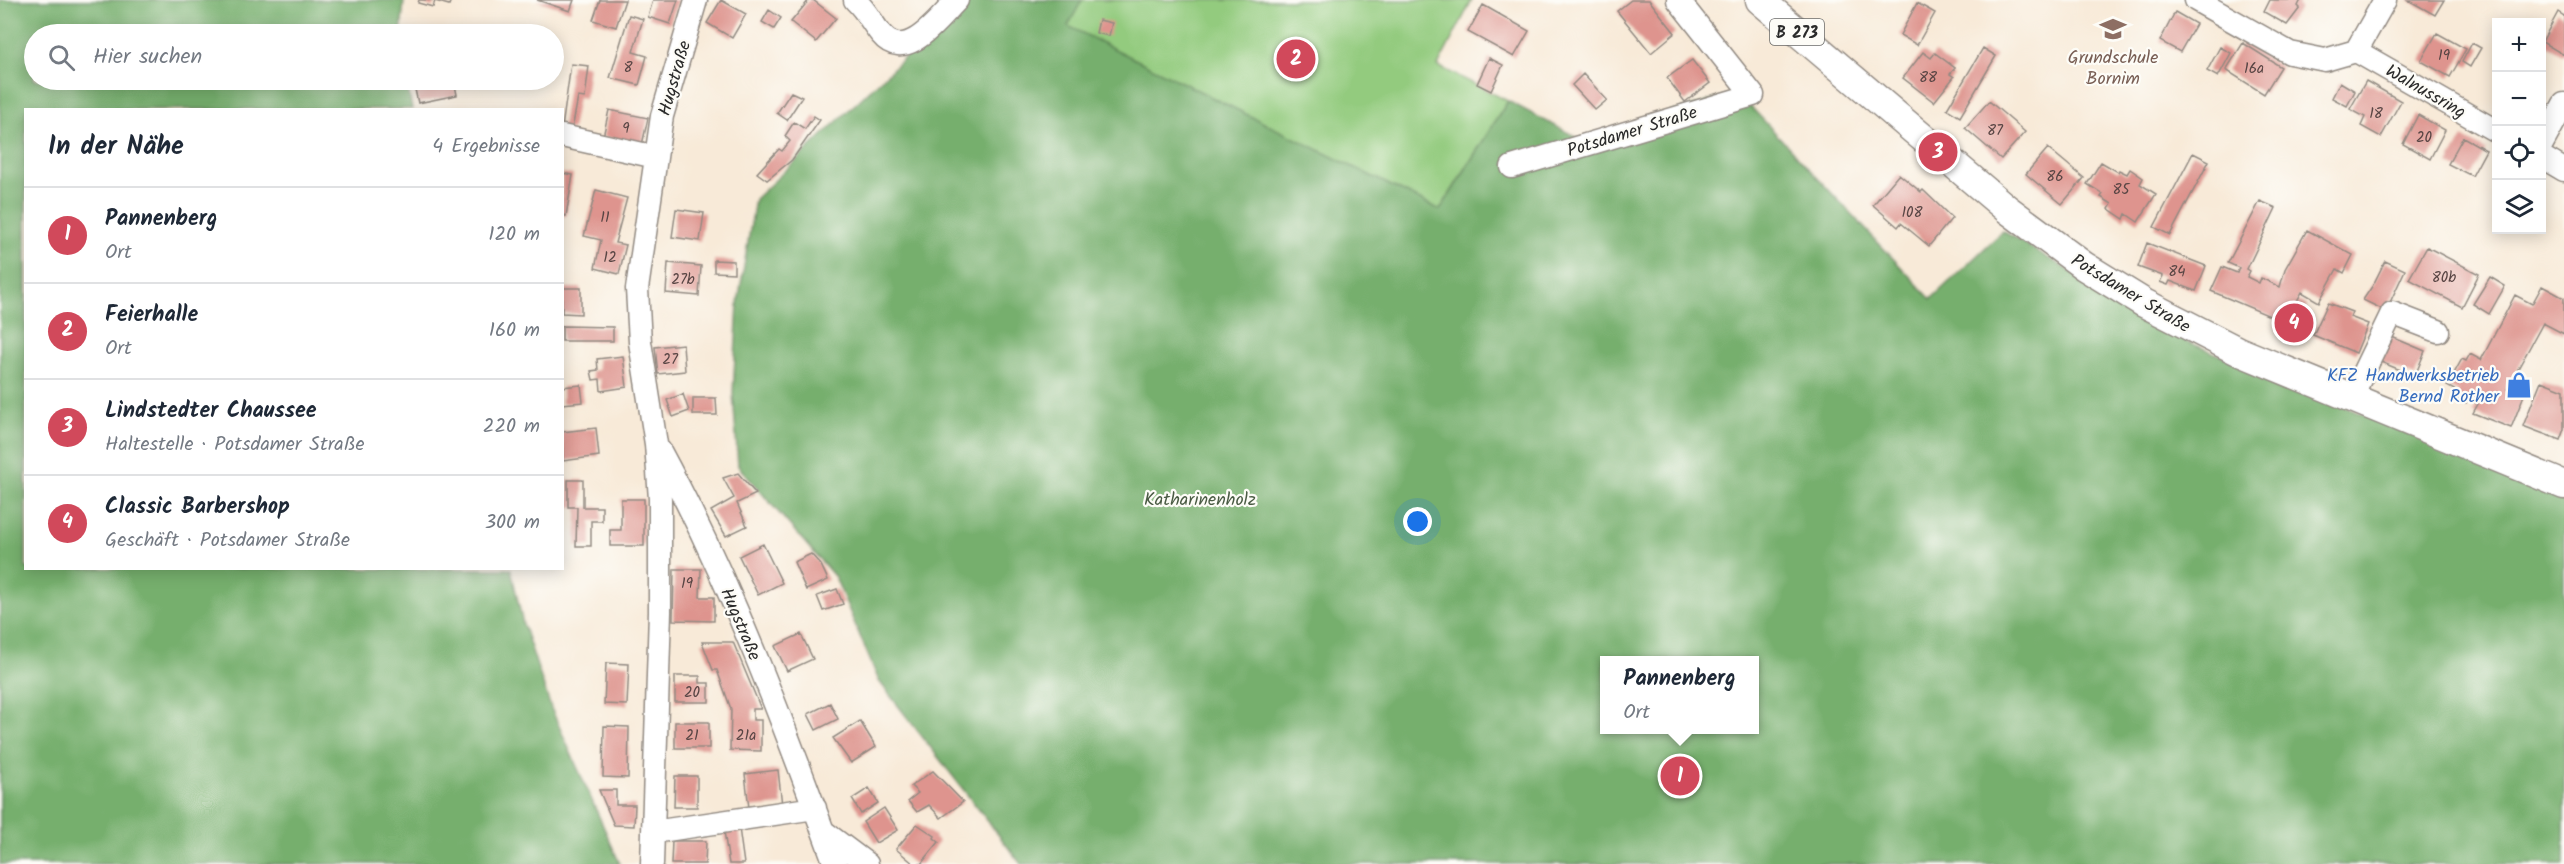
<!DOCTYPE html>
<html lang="de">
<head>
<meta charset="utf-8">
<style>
  body { margin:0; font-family:Kalam,sans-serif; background:#f2f2f3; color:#1f2937 }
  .controls { position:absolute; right:18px; top:18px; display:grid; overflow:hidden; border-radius:0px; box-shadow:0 3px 15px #0003 }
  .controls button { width:54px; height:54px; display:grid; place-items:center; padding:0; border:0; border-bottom:2px solid #e0e1e3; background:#fff; color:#1f2937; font:30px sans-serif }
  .you { position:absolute; left:1418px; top:522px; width:21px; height:21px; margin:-15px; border:4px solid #fff; border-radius:50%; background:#1a73e8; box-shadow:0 0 0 9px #1a73e833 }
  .badge { display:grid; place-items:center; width:39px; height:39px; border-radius:50%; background:#d1495b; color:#fff; font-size:20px; font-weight:700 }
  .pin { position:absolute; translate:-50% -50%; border:3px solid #fff; box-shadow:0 2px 6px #0006 }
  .popup { position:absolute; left:1600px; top:656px; width:159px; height:78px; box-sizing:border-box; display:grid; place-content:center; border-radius:0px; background:#fff; filter:drop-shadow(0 2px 4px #0005); font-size:20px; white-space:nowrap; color:#747a83 }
  .popup b { font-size:22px; color:#1f2937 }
  .popup::after { content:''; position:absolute; left:50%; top:100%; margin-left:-12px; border:12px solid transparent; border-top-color:#fff }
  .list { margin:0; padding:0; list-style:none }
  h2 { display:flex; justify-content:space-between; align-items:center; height:78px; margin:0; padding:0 24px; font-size:26px }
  h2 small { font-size:20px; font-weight:400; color:#747a83 }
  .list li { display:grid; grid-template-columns:39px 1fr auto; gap:18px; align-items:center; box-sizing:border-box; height:96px; padding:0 24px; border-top:2px solid #e0e1e3 }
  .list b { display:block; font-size:22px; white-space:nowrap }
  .list p { margin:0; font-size:20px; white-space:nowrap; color:#747a83 }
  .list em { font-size:20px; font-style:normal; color:#747a83 }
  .icon { flex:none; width:33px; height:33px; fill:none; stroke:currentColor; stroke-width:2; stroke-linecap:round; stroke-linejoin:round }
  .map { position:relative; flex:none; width:2564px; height:864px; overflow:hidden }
  .search { position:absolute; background:#fff; box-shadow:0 3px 15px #0003; left:24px; top:24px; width:540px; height:66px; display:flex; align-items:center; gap:15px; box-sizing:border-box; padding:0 21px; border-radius:33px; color:#747a83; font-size:22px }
  .panel { position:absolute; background:#fff; box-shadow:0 3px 15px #0003; left:24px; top:108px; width:540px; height:462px; border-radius:0px }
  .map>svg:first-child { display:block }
  .green { fill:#93cb7e; stroke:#5f7b54; stroke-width:1.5 }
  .forest { fill:#76af6d; stroke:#506d4c; stroke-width:1.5; fill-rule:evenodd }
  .building { fill:#de948e }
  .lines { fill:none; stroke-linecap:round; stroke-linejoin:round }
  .minor-casing { stroke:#928a82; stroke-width:25 }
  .major-casing { stroke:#928a82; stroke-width:31 }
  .minor { stroke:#fff; stroke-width:22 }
  .major { stroke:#fff; stroke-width:28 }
  .labels { text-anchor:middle; stroke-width:4.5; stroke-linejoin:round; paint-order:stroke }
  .number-label { font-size:15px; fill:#584544 }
  .shield { fill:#fdfcf7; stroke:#6a6a68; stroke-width:1.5 }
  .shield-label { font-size:16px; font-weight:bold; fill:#2b2b2b }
  .education-label { font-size:18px; fill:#785e54; stroke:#fdfcf7 }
  .street-label { font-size:18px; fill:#2b2b2b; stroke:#fdfcf7 }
  .shop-label { font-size:18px; fill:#366cbe; stroke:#fdfcf7; text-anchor:end }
  .park-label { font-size:18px; fill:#4a5b44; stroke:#fdfcf7 }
</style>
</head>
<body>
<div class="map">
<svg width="2564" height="864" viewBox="0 0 2564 864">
  <rect width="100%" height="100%" fill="#fdfcf7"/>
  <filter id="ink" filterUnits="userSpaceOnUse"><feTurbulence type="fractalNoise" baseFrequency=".0167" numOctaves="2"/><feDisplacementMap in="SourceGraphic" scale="12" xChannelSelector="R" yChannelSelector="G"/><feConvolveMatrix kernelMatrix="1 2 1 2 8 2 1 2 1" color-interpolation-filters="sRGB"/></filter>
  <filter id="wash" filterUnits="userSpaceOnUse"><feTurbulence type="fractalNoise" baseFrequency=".008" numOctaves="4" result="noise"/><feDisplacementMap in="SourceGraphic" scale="24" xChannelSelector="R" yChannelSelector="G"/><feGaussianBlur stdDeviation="1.35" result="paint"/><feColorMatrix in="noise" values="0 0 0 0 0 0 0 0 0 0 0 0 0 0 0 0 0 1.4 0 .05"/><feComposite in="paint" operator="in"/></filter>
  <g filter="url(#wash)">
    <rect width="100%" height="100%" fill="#f8ead8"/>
    <path class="green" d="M 1082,0 L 1472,0 L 1438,66 L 1508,101 L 1440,210 L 1067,26 Z"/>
    <path class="forest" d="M 0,0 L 404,0 L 401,34 L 34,34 L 34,80 L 406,80 L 412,109 L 26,110 L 26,568 L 511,569 L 523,624 L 551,708 L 620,864 L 0,864 Z
      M 965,0 L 1082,0 L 1068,26 L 1440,210 L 1508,101 L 1580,139 L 1738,93 L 1931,299 L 2003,231 L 2186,341 L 2564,498 L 2564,864 L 1021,864 L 879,681 L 835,577 L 738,466 L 733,393 L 738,303 L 755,199 ZM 1605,660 L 1755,660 L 1755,730 L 1605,730 Z"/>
    <g id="blocks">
      <path class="building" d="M 419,0 L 451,0 L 449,5 L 435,1 L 433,7 L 418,3 Z
        M 537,0 L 574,0 L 570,11 Z
        M 600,0 L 625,0 L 616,27 L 593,20 Z
        M 653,0 L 678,0 L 670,24 L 648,17 Z
        M 721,0 L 746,14 L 732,38 L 707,23 Z
        M 809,0 L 813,0 L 836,18 L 816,42 L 791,22 Z
        M 1631,0 L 1649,0 L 1675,33 L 1651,53 L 1617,11 Z
        M 2270,0 L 2301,0 L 2298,6 L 2300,8 L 2287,25 L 2264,12 Z
        M 2408,0 L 2444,0 L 2435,15 Z
        M 1917,3 L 1935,13 L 1917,45 L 1900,35 Z
        M 1483,5 L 1529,31 L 1514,57 L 1468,32 Z
        M 769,10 L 781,18 L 774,29 L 762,22 Z
        M 2175,12 L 2196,24 L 2180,52 L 2160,41 Z
        M 2558,12 L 2564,16 L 2564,55 L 2542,42 Z
        M 629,15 L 643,19 L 633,52 L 647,56 L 639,85 L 610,78 Z
        M 1099,20 L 1112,23 L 1109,36 L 1096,33 Z
        M 513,28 L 516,34 L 499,34 Z
        M 2437,33 L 2466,49 L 2450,77 L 2421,61 Z
        M 2243,43 L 2281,67 L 2264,94 L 2226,70 Z
        M 2472,43 L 2481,48 L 2470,67 L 2462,62 Z
        M 2220,47 L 2231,53 L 2218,77 L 2207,71 Z
        M 1983,48 L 1996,56 L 1960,117 L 1947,109 Z
        M 1292,50 L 1305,56 L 1300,68 L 1287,62 Z
        M 1923,52 L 1931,58 L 1935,53 L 1955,68 L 1950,74 L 1954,77 L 1934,102 L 1903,78 Z
        M 1489,58 L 1503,65 L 1491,91 L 1477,84 Z
        M 1692,60 L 1710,83 L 1685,102 L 1667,78 Z
        M 571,64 L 589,66 L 585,98 L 578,97 L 572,130 L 562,128 Z
        M 1583,74 L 1607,100 L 1595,110 L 1572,85 Z
        M 413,80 L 454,80 L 457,95 L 418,103 Z
        M 2366,81 L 2401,101 L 2381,137 L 2361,126 L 2365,117 L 2350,109 Z
        M 2340,82 L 2355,91 L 2347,106 L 2332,98 Z
        M 791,92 L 802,97 L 787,120 L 777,113 Z
        M 1989,101 L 2025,132 L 2001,159 L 1965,128 Z
        M 609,110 L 648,118 L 642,145 L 603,137 Z
        M 2418,115 L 2445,130 L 2430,159 L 2403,144 Z
        M 814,116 L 820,120 L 792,160 L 767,180 L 757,173 L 779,149 L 782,151 L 790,141 L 785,136 L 794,122 L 805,129 Z
        M 2463,137 L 2486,150 L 2472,176 L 2448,164 Z
        M 2048,148 L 2084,178 L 2062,204 L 2026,174 Z
        M 2193,153 L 2209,161 L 2170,235 L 2154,227 Z
        M 2101,162 L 2118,172 L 2119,170 L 2127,174 L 2130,169 L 2143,178 L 2140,184 L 2156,194 L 2138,222 L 2126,214 L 2124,219 L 2109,209 L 2112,204 L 2101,197 L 2103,194 L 2087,184 Z
        M 562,173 L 573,175 L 566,216 L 562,216 Z
        M 1899,174 L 1921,192 L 1923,190 L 1952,218 L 1929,246 L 1901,223 L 1898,227 L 1873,205 Z
        M 596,190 L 627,198 L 615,243 L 626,245 L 619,274 L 595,268 L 601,240 L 584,236 Z
        M 2260,201 L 2276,208 L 2247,269 L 2250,271 L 2247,277 L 2259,283 L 2261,278 L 2280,287 L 2285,269 L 2307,230 L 2353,255 L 2344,273 L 2337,269 L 2319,302 L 2302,292 L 2297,301 L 2307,305 L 2298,328 L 2211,291 L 2222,267 L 2237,273 L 2239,268 L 2228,263 Z
        M 676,209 L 704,213 L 700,241 L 672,237 Z
        M 2147,243 L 2206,266 L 2196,291 L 2170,281 L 2168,285 L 2160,282 L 2163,276 L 2138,267 Z
        M 2427,247 L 2479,274 L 2462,307 L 2409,279 Z
        M 714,260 L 734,261 L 734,273 L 714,272 Z
        M 2385,261 L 2405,270 L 2386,311 L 2363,300 L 2373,285 Z
        M 668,263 L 701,266 L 699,296 L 666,293 Z
        M 2490,277 L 2505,286 L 2489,314 L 2473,304 Z
        M 2542,286 L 2564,298 L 2564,334 L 2543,323 L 2507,389 L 2524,395 L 2511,428 L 2473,413 L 2478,404 L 2468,399 L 2466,403 L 2456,397 L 2458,392 L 2447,386 L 2462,359 L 2466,361 L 2470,354 L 2481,360 L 2515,295 L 2532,304 Z
        M 562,288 L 581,288 L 581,314 L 562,313 Z
        M 2328,303 L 2352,312 L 2350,317 L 2368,324 L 2356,353 L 2313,335 Z
        M 562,326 L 613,327 L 613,341 L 562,341 Z
        M 2387,335 L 2425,351 L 2415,376 L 2376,360 Z
        M 683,344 L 685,371 L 658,374 L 655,347 Z
        M 623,356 L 627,387 L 601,391 L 600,379 L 593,380 L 591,371 L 598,370 L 597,359 Z
        M 2541,381 L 2564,390 L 2564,429 L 2560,440 L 2523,426 Z
        M 581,385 L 583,402 L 562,404 L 562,387 Z
        M 683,394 L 689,411 L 673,417 L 667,400 Z
        M 693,398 L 716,398 L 717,415 L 693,415 Z
        M 596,428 L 599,456 L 563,461 L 562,432 Z
        M 738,473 L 756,494 L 737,503 L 747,526 L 726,536 L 711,511 L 734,498 L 723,478 Z
        M 568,480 L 583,480 L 583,507 L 602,507 L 602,521 L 591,521 L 591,546 L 576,546 L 577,507 L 568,507 Z
        M 621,499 L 644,499 L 644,546 L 610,546 L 610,530 L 621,530 Z
        M 763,544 L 782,583 L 758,595 L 739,556 Z
        M 811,554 L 821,565 L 828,580 L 806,590 L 794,562 Z
        M 674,569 L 701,569 L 700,597 L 714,597 L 714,621 L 673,620 Z
        M 837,589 L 843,604 L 823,611 L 817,596 Z
        M 801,634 L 813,659 L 787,671 L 775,646 Z
        M 702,642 L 733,642 L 761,709 L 753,709 L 753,720 L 761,720 L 761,751 L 730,750 L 731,709 L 717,670 L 713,670 Z
        M 606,663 L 629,664 L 627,705 L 604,704 Z
        M 675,676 L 700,676 L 700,683 L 709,683 L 709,702 L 675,702 Z
        M 830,703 L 838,719 L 816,730 L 808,714 Z
        M 860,721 L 876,747 L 851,763 L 833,738 Z
        M 675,722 L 709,722 L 709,748 L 675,748 Z
        M 604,726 L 629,727 L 628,778 L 603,777 Z
        M 778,770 L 782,805 L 749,808 L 745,774 Z
        M 933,771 L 963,802 L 941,818 L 929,805 L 917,812 L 908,801 L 918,793 L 911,786 Z
        M 675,776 L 697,776 L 697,807 L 674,807 Z
        M 869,788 L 878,803 L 861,814 L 852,799 Z
        M 599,790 L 616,790 L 616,805 L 635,805 L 634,826 L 614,825 Z
        M 884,808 L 898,830 L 876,843 L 863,822 Z
        M 917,824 L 935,836 L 934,838 L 939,842 L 921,864 L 914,864 L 896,849 Z
        M 739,828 L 744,864 L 729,864 L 724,831 Z
        M 672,841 L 706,841 L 705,864 L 671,864 Z"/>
    </g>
  </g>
  <g filter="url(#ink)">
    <use href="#blocks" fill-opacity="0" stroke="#928a82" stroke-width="1.5"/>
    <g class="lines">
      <g class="minor-casing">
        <path id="minor" d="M 855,0 C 866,10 872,23 881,34 C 906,65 940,17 957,0
          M 2196,0 L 2290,53 L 2325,60 L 2356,51 L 2385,0
          M 2356,51 L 2496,131
          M 562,136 L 656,157
          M 2542,144 L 2564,104
          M 2542,157 L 2564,170
          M 1512,167 L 1753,95 L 1678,0
          M 2351,398 L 2392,313 L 2438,331
          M 660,451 C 731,582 784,724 835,864
          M 823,831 L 867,864
          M 653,832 L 815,808
          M 652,864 L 660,612 L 660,499 L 656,444 L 640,342 L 637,289 L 662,116 L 696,0"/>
      </g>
      <g class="major-casing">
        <path id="major" d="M 1760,0 L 2007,209 L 2084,266 L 2144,303 L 2238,351 L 2564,485"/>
      </g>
      <use href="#minor" class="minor"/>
      <use href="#major" class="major"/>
    </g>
  </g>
  <defs>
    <g id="school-bare" transform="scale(2.07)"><path d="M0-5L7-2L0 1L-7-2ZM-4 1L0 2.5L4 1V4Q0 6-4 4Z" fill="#8d6e63" stroke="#fdfcf7" stroke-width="2.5" paint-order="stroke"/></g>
    <g id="shop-bare" transform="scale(2.07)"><path d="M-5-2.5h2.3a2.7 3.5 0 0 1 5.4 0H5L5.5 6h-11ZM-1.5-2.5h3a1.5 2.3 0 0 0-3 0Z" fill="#3f7fe0" stroke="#fdfcf7" stroke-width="2.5" paint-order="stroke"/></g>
  </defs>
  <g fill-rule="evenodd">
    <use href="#school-bare" x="2113" y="29"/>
    <use href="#shop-bare" x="2519" y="385"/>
  </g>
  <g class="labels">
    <g class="number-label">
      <text x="2444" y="60">19</text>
      <text x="628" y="72">8</text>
      <text x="2254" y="73">16a</text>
      <text x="1928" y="82">88</text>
      <text x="2376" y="118">18</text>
      <text x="626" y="133">9</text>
      <text x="1995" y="135">87</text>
      <text x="2424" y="142">20</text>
      <text x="2055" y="181">86</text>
      <text x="2121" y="194">85</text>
      <text x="1912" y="217">108</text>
      <text x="605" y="222">11</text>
      <text x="610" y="262">12</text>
      <text x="2177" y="276">84</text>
      <text x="2444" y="282">80b</text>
      <text x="683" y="284">27b</text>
      <text x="670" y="364">27</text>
      <text x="687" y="588">19</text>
      <text x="692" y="697">20</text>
      <text x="692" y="740">21</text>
      <text x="746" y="740">21a</text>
    </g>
    <rect class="shield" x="1770" y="19" width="54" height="26" rx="4.5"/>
    <g class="shield-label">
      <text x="1797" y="38">B 273</text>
    </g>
    <g class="education-label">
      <text x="2113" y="63">Grundschule<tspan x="2113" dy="21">Bornim</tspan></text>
    </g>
    <g class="street-label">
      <text transform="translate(674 78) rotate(-74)" y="6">Hugstraße</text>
      <text transform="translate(2426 91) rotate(30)" y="6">Walnussring</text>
      <text transform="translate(1632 131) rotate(-17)" y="6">Potsdamer Straße</text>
      <text transform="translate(2131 293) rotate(31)" y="6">Potsdamer Straße</text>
      <text transform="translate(741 624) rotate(67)" y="6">Hugstraße</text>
    </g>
    <g class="shop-label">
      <text x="2499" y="381">KFZ Handwerksbetrieb<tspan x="2499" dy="21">Bernd Rother</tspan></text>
    </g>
    <g class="park-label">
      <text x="1200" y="505">Katharinenholz</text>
    </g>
  </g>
</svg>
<div class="controls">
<button>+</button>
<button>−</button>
<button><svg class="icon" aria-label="locate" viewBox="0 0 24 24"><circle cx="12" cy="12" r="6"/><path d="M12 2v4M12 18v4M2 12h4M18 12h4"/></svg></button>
<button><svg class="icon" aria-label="layers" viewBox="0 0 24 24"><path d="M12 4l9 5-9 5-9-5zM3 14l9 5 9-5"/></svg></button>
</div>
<div class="you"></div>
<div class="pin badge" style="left:1680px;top:776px">1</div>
<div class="popup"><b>Pannenberg</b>Ort</div>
<div class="pin badge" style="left:1296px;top:59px">2</div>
<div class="pin badge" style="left:1938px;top:152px">3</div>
<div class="pin badge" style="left:2294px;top:323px">4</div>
<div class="search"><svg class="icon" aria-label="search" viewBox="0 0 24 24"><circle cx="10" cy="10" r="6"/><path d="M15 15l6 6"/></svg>Hier suchen</div>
<section class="panel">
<h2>In der Nähe<small>4 Ergebnisse</small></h2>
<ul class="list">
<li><span class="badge">1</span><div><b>Pannenberg</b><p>Ort</p></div><em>120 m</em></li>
<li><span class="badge">2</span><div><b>Feierhalle</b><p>Ort</p></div><em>160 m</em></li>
<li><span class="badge">3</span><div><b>Lindstedter Chaussee</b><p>Haltestelle · Potsdamer Straße</p></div><em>220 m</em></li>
<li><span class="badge">4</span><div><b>Classic Barbershop</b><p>Geschäft · Potsdamer Straße</p></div><em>300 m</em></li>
</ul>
</section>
</div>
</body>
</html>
